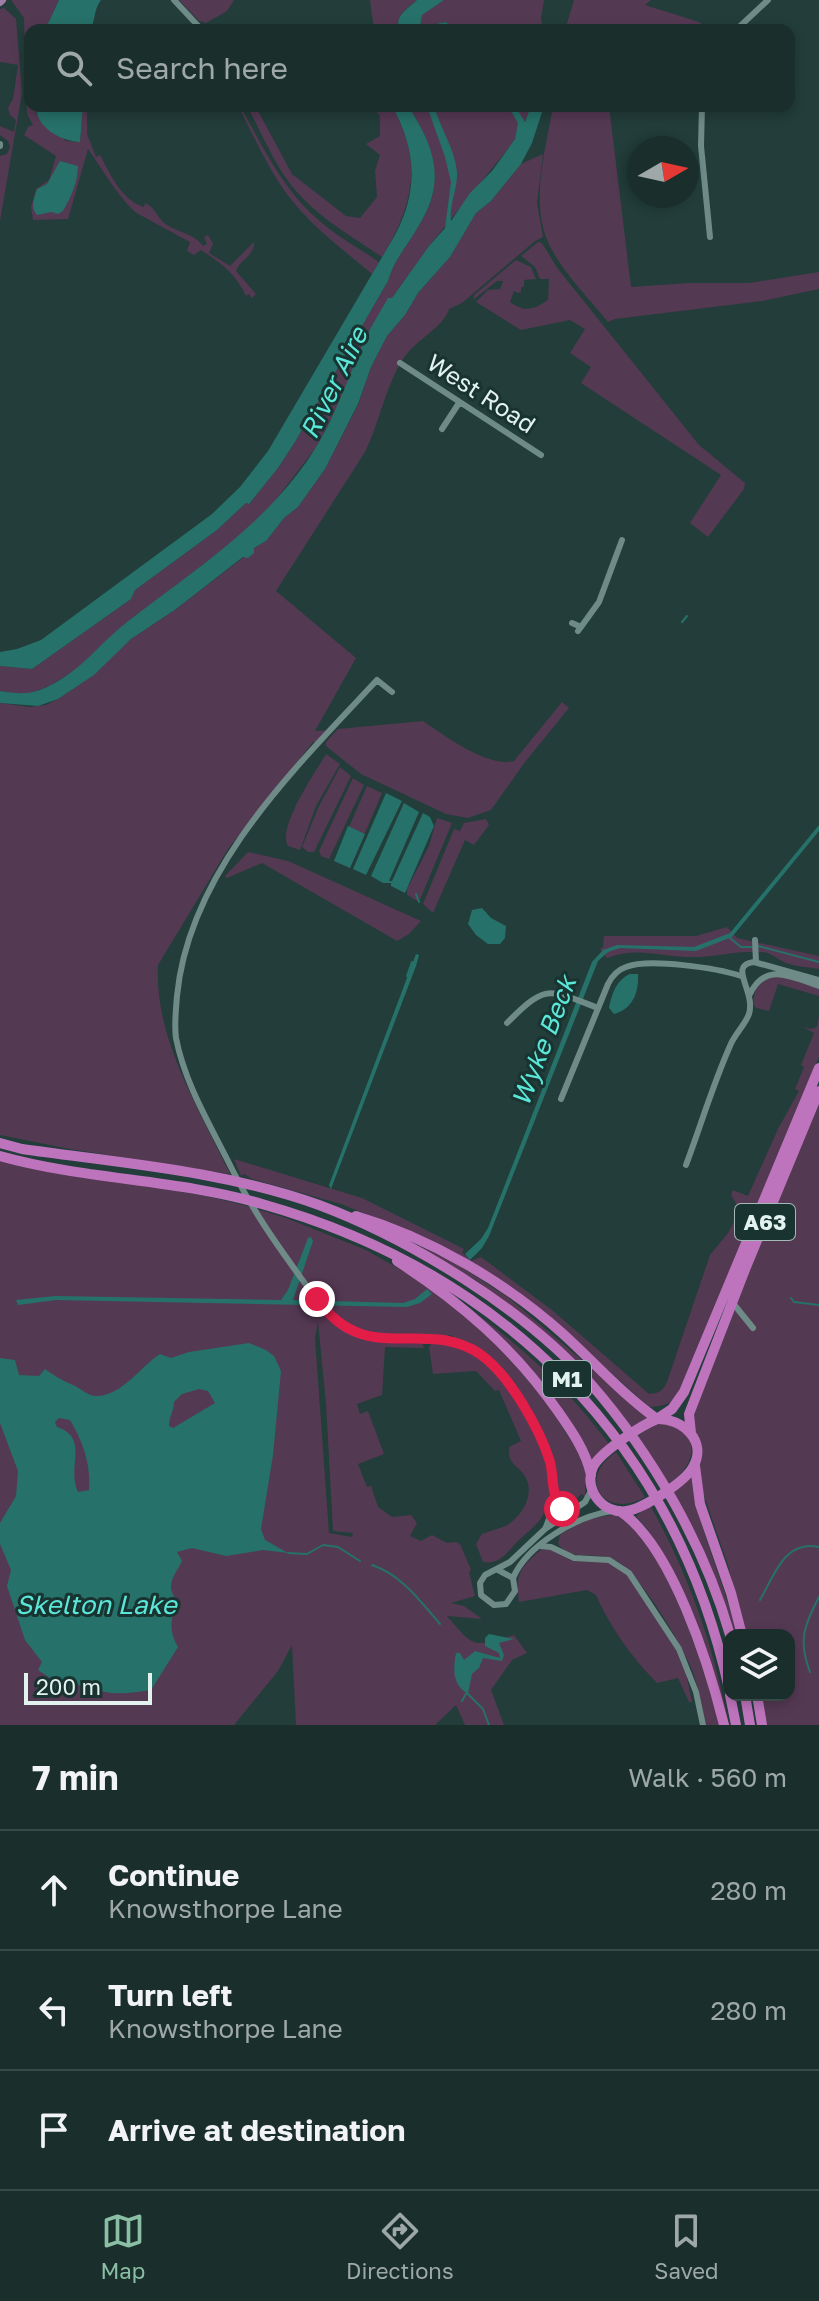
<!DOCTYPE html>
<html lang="en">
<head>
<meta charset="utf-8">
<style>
  body { margin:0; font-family:"Golos Text",sans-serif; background:#233634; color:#f1f3f6 }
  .controls { position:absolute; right:24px; bottom:24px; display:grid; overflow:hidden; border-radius:16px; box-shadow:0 4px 12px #0003 }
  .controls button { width:72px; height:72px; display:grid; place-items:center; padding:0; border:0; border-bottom:2px solid #384a48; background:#1a2e2c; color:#f1f3f6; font:40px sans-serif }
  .compass { position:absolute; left:627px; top:136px; width:72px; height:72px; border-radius:50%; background:#1a2e2c; box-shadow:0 4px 12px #0003; rotate:81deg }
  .scale { position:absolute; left:24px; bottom:20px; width:128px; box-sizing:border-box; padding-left:8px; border:4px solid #e2f2ef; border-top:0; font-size:22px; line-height:28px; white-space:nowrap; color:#e2f2ef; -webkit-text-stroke:6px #183330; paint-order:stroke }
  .stop { position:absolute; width:24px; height:24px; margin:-18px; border:6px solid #e11d48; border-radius:50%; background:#fff }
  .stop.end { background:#e11d48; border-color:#fff; box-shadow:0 2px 8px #0008 }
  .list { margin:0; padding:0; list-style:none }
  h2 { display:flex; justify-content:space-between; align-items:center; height:104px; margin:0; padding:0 32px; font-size:34px }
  h2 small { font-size:26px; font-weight:400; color:#9fa8a9 }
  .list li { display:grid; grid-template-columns:52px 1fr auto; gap:24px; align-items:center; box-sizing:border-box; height:120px; padding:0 32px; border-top:2px solid #384a48 }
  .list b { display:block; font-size:30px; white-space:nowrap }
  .list p { margin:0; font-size:26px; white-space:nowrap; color:#9fa8a9 }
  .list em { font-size:26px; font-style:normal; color:#9fa8a9 }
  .icon { flex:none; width:44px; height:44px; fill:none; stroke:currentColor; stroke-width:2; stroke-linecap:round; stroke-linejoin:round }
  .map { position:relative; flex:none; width:819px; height:1725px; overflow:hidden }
  .search { position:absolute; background:#1a2e2c; box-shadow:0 4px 12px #0003; left:24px; right:24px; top:24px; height:88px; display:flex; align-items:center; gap:20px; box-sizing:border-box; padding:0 28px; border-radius:16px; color:#9fa8a9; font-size:30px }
  .sheet { height:464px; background:#1a2e2c }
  nav { display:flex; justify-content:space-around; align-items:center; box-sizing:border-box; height:112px; border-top:2px solid #384a48; background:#1a2e2c; font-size:22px; color:#9fa8a9 }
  nav a { display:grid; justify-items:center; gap:4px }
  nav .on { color:#8abfa5 }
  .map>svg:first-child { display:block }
  .green { fill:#543953; fill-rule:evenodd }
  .water { fill:#267169; fill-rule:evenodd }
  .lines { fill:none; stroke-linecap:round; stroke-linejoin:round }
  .stream { stroke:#267169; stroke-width:2 }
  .minor { stroke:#6e8b87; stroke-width:6 }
  .major { stroke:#9e7da7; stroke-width:8 }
  .highway { stroke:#be74bd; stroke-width:10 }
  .route { stroke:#e11d48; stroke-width:10 }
  .labels { text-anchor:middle; stroke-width:6; stroke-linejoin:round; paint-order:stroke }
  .shield { fill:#183330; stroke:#a5b9b6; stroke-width:2 }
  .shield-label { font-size:22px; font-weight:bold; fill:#e2f2ef }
  .street-label { font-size:24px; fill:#e2f2ef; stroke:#183330 }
  .water-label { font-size:26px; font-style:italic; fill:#5ae6d8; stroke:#183330 }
</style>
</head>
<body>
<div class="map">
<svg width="819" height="1725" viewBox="0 0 819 1725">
  <rect width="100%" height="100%" fill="#223d3a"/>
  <path class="green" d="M 11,0 L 59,0 L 45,30 L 30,30 L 30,106 L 36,106 L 36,113 L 66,141 L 80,142 L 83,106 L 87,106 L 87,134 L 96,157 L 100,155 C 111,175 121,200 144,207 L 145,203 C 155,207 156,215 163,222 C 176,233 193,232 203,246 L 207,244 L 204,237 L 208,235 L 213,244 L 209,253 L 230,266 L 254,242 C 255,256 239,260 236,271 L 256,294 L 252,298 L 249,294 L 246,296 C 236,274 221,263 201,250 L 194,255 L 187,251 L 190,242 C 173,233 155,223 140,215 C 125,208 99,164 88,149 L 68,219 L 33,220 L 31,207 L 36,189 L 49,180 L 56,156 L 24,135 L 28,127 L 33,125 L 27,114 L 24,18 ZM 78,166 C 78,182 70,189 67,203 L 33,201 L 37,189 L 47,184 L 52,177 Z
    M 179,0 L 234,0 L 227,11 L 206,23 L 199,21 Z
    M 370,0 L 417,0 C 408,8 393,16 400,30 L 374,30 Z
    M 444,0 L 544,0 L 541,18 L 543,30 L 456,30 L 446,22 L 420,27 L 422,14 Z
    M 574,0 L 651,0 L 645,5 L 699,22 L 711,30 L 565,30 Z
    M 4,8 L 16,19 L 22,93 L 0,221 L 0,156 L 7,154 L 10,147 L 8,141 L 0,135 L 0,126 L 14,132 L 16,120 L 10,115 L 8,108 L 13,99 L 18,65 L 0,62 L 0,9 Z
    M 238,106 L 240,106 C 265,151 286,196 327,227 C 343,240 362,250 379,262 L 372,274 C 345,251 316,230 294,203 C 270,174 255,138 238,106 Z
    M 247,106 L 253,106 L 256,112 L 258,111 L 292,174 L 346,216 L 360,218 L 377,197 L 375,171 L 380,155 L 366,144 L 380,136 L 380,116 L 372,106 L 392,106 C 423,162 414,204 382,257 C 348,234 310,213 286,178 C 271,156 260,130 247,106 Z
    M 408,106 L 531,106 C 529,115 516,137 511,145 L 429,246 L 368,332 L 337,407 L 317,446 L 275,501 L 241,536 L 125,624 L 80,667 L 51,685 L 34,692 L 21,695 L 0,691 L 0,666 L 32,669 L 131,599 L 135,590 L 217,530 L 246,503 L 249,504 L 278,468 L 295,442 L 388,281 C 394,260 407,246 418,227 C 447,184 434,146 408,106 Z
    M 553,106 L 609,106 L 631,287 L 690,283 L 749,283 L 819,272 L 819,289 L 762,301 L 615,319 L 608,322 C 588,297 561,271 548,242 C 530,200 546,149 553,106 Z
    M 543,154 L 537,203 L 543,237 L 535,241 L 462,303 L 449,309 C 444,327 414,341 403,359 C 385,387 380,422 365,452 L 276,591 L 356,658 L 315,731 L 329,730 L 316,743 L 313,742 L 228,849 L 158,965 C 154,1039 200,1110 230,1174 L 70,1149 L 0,1135 L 0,703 L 30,707 L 46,705 L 58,699 L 89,678 L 131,639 L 176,609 L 244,557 L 254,553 L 254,548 L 266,541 L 284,518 L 298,507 L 325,469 L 358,405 L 371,367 L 387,336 L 405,315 L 418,293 L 450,257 L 476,213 L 491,201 L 521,164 Z
    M 538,242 L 542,243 L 558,269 L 699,445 L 745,483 L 744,489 L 708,537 L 690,523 L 721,475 L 581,383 L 591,367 L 570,353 L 585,329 L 570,320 L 521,330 L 476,302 L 488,290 L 500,289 L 503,281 L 497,281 L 473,300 L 474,295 L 516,260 L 531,267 L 536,279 L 524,280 L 524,287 L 521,287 L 521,292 L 518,293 L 514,291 L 510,302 C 526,314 536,308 548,300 L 549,279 L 540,279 L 535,267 L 521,256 Z
    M 562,702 L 569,708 L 525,762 L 491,810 L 468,818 L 446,814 L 361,774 L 326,746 L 326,742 L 338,729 L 423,721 C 445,736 488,768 514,761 Z
    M 326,754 L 340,764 L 316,806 L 300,850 L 288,846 C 277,827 315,773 326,754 Z
    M 340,767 L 351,776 L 314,852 L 308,852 L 302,847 L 319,806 Z
    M 353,778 L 364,785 L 329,859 L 321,856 L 319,851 Z
    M 367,786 L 382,793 L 350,868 L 334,861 Z
    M 437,818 L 452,823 L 419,902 L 407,895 L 407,889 L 429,846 Z
    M 486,819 L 489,825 L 474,845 L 465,840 L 433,913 L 423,904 L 454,829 L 460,831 L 464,823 Z
    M 248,852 L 288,861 L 421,921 L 409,934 L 397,941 L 262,863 L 227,878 L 225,876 Z
    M 727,927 L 737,938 L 819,956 L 819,969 C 809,967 799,967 789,964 C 778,961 772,952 761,952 C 739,950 715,957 693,957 C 662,957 636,946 607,958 L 600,949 L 603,947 L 604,936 L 696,936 Z
    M 777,975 L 819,988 L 819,996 L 778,984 L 769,1011 L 756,1008 L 753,1003 C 754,988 762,979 777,975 Z
    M 819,1015 L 819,1057 L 680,1393 C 670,1406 661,1406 649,1407 L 539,1308 L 371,1216 L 341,1204 L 252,1179 L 244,1174 L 241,1176 L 234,1159 L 362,1198 L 464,1249 L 462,1252 L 471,1261 L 481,1257 L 552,1310 L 649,1394 C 659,1393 663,1391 667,1382 L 710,1255 L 728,1233 L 740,1210 L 731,1195 L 733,1190 L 748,1196 L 778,1129 L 799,1091 L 795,1089 L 804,1067 L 801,1065 L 814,1033 L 803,1027 L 811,1029 L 817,1027 Z
    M 819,1096 L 819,1725 L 761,1725 L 756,1695 L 789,1695 L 789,1635 L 745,1635 L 728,1565 L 700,1484 L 691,1415 Z
    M 0,1161 L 206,1196 L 247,1206 L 286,1218 L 366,1250 L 408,1274 L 454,1306 L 500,1347 L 544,1399 L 576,1448 L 586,1469 L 585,1497 L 582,1494 L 571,1502 L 559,1503 L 552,1460 L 519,1396 L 491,1360 L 456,1342 L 453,1336 L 448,1335 L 448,1339 L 419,1335 L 424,1348 L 385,1347 L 382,1395 L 357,1404 L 360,1414 L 368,1411 L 384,1454 L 358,1464 L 367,1487 L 371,1486 L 378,1507 L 392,1517 L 411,1515 L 417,1523 L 410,1536 L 421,1541 L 432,1535 L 447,1543 L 457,1542 L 461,1546 L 471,1570 L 469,1572 L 475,1596 L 451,1603 L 464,1606 L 482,1619 L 447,1616 C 475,1649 473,1647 514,1635 L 527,1653 L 512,1660 L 491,1690 L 504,1725 L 465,1725 L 456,1705 L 435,1725 L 296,1725 L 292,1645 L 278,1671 L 234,1725 L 0,1725 ZM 318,1322 L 326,1404 L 333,1531 L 353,1533 L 352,1537 L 329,1533 L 315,1338 Z
    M 416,1244 L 457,1264 L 509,1298 L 650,1418 L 630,1429 L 504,1302 L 477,1281 Z
    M 416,1271 C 489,1319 557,1373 609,1444 L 591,1463 L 529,1369 Z
    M 433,1341 C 448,1344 462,1348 474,1355 C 519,1383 552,1454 550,1505 L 546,1505 C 543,1523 531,1528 519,1540 C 507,1552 501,1565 483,1562 L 476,1544 L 482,1534 C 489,1531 498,1529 506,1526 C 521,1517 535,1496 526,1478 C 519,1465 507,1465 509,1447 L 521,1441 L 499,1390 L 495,1391 L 476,1371 L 433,1374 L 429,1347 Z
    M 665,1423 C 670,1425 678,1428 682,1431 C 703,1449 685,1474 668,1484 L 637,1437 L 654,1424 Z
    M 616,1452 L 645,1497 C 607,1520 574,1481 616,1452 Z
    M 691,1476 C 697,1526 725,1584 737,1635 L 734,1635 L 672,1492 Z
    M 650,1505 C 689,1575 714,1647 729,1725 L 726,1725 L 662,1554 L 648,1530 L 636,1516 Z
    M 616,1515 C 664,1539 706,1674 720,1725 L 706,1725 C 702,1705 698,1684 690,1665 C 679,1640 639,1572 615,1560 C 596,1550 573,1563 558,1544 L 560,1535 C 578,1523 594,1516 616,1515 Z
    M 542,1549 L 551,1550 L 572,1561 L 609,1562 L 627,1573 L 675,1646 L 686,1674 L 692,1702 L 689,1702 L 678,1678 L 657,1683 C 632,1658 610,1627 596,1595 L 587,1590 L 519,1602 C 515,1574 520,1567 542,1549 Z"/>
  <path class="water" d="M 59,0 L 101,0 C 94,9 95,20 91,30 L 45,30 Z
    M 417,0 L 444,0 L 422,15 L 420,27 L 446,22 L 456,30 L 400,30 C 393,16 408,9 417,0 Z
    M 36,106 L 83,106 L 80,142 C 61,141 36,128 36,106 Z
    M 392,106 L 408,106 C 435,147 447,182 418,227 C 407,246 394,260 388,281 L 295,442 L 278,468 L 249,504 L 246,503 L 217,530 L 135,590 L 131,599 L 32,669 L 0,666 L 0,652 L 17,649 L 41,640 L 212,514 L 240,487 L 268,451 L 395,235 C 419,190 416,149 392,106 Z
    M 427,106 L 434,106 C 440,128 455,149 457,172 C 458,188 449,205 451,221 L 470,193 L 492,171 L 515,139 L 518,123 L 508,106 L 515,106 L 525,122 L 531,106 L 544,106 L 532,143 L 521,164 L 491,201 L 476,213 L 450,257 L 418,293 L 405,315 L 387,336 L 371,367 L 358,404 L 325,469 L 298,507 L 284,518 L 266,541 L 254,548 L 254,553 L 248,558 L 243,557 L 176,609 L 131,639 L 94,675 L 58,699 L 38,706 L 0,703 L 0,691 C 18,694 30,695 47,687 C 80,672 99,644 127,622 C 191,572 260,529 307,461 C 332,426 345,385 362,346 C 369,329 379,314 388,298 L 392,298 L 429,246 L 445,228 L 451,182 L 445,157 Z
    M 60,161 L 78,166 C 78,182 71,197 63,211 L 58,214 L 51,212 L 37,215 C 30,207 34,198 37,189 L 47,184 Z
    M 386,793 L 402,801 L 366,875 L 353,869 Z
    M 404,803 L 419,812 L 389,881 L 392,881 L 423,813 L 430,817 L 434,826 L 405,893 L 391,886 L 391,883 L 383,883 L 371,876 Z
    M 819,825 L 819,831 L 732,937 L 696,951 L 620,948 L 608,952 L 598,961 L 489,1236 L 482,1248 L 470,1260 L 465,1254 L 481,1239 L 488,1228 L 592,962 L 603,950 L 617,945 L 694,947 L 730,933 Z
    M 348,826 L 365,834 L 350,868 L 334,861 Z
    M 482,908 L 491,918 L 506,926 L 505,938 L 500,944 L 488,944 L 476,935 L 468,924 L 472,910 Z
    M 416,954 L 419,955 L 416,966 L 331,1189 L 329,1185 Z
    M 630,974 L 638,974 C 639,992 633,1009 614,1014 L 609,1008 C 612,994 616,980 630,974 Z
    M 311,1237 L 313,1241 L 293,1300 L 403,1303 L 415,1299 L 427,1289 L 432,1294 L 420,1303 L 407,1307 L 56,1300 L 18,1305 L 16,1300 L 55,1296 L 281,1300 L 288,1290 L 308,1238 Z
    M 249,1343 L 266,1350 L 274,1356 L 281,1371 L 273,1455 L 261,1529 L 265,1540 L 288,1553 L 263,1550 L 226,1556 L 192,1548 L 177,1552 L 182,1561 C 175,1575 164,1586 177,1600 C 171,1619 168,1630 178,1647 L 151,1690 C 129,1693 109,1697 89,1686 L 85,1689 L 74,1682 L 56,1682 L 38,1670 L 42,1662 L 25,1640 L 7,1586 L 11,1570 L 0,1544 L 0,1523 L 16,1496 L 18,1471 L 0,1423 L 0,1358 L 15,1360 L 19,1375 L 39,1376 L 45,1369 C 54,1376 62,1380 73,1385 C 80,1388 88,1396 96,1396 C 122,1396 140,1367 160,1354 L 171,1358 L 189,1352 ZM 199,1389 L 208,1391 L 215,1403 L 173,1428 L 169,1426 C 169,1416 174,1411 174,1402 L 182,1394 ZM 59,1418 L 70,1420 C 83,1442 91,1464 89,1490 L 78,1492 C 66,1467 90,1438 57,1427 L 55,1422 Z
    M 489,1634 L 514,1639 L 499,1643 L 504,1655 L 502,1661 L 483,1658 L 479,1668 L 472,1674 L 468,1694 C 452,1684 453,1670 456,1653 L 460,1653 L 464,1660 L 475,1651 L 500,1658 L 499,1653 L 485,1646 L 485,1638 Z"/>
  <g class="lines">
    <path class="stream" d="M 682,622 L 687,616
      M 416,894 L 419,902
      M 730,938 L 741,947 L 752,947
      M 758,946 L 819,962
      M 407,976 L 412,962
      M 791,1298 L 794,1302 L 819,1305
      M 288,1553 L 307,1554 L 323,1545 L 338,1547 L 360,1561
      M 372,1565 C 402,1575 420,1601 440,1624
      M 760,1600 C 774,1576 785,1539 819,1547
      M 810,1672 C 798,1641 804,1625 819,1597
      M 468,1694 L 483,1709 L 489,1725
      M 462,1701 L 467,1692"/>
    <path class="minor" d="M 174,0 L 202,30
      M 736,30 L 768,0
      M 702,106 L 701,146 L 710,237
      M 0,144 L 0,146
      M 400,363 L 541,455
      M 442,429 L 459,403
      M 572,623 L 581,627 L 578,631
      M 581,627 L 599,602 L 622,540
      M 392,692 L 377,680 C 295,768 189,870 177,996 C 176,1010 174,1024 176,1038 C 185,1085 212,1128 233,1171 C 253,1211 275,1242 301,1278 C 314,1295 326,1315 344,1328 C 374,1348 427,1333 462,1346 C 504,1361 549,1439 554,1482 C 555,1498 552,1514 545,1529
      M 755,940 L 756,962
      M 750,994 C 766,961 792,977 819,986
      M 507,1023 C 547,983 548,989 598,1008
      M 561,1099 L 608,984 C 612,976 617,970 626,967 C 649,958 717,968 741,976
      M 686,1165 C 701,1125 713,1084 730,1046 C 734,1035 745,1025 749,1014 C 756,991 727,965 754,962 L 819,980
      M 732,1302 L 753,1328
      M 555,1497 L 560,1507 L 571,1511
      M 540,1546 L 551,1547 L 574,1558 L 609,1560 L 629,1573 L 679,1649 L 696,1692 L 703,1725
      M 498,1570 L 513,1578 L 515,1591 L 506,1604 L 494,1605 L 481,1595 L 480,1583 L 485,1575 L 510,1562 L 545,1529 L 585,1502 L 592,1489
      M 513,1578 C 527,1545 577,1516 612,1511"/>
    <path class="major" d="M 0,2 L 2,0"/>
    <path class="highway" d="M 0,1143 L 22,1149 C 121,1163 225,1171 319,1205 C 410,1239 526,1310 590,1383 C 652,1454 704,1544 730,1635
      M 0,1156 C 86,1180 177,1179 262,1204 C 503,1272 675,1442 729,1689
      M 356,1216 C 430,1238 505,1282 562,1333 C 594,1362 622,1394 657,1419
      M 397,1261 C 460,1302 514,1348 557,1410 C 571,1430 586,1451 591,1475
      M 657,1419 L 672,1409 L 684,1392 L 819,1068
      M 657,1419 C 682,1418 708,1441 693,1467 C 685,1482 644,1508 627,1511 C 603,1515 583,1489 593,1467 C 600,1452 642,1425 657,1419 Z
      M 691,1433 L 689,1414 L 746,1267 L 819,1091
      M 695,1466 L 700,1504 L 731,1593 L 742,1635
      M 620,1511 C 672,1546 709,1665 724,1725
      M 730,1695 L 736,1725
      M 745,1695 L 750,1725
      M 757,1695 L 762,1725"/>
  </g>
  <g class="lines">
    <path class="route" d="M 317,1299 C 367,1369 422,1316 480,1354 C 509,1374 540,1429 550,1462 C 554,1477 551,1497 562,1509"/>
  </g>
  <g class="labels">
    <g class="shield">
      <rect x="735" y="1204" width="60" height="36" rx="6"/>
      <rect x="543" y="1361" width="48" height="36" rx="6"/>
    </g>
    <g class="shield-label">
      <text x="765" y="1230">A63</text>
      <text x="567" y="1387">M1</text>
    </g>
    <g class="street-label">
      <text transform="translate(481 394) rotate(33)" y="8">West Road</text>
    </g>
    <g class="water-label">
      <text transform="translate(334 383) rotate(-64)" y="9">River Aire</text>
      <text transform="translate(544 1041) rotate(-69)" y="9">Wyke Beck</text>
      <text x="96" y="1614">Skelton Lake</text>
    </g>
  </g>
</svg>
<div class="controls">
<button><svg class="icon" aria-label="layers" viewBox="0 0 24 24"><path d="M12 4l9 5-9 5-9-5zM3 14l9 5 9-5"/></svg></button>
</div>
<svg class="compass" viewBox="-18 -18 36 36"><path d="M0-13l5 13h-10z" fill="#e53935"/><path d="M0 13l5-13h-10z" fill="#9fa8a9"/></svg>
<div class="scale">200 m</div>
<div class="stop" style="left:562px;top:1509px"></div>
<div class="stop end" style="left:317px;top:1299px"></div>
<div class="search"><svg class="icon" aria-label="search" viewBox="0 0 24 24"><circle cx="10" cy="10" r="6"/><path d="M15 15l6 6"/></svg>Search here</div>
</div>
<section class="sheet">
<h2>7 min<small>Walk · 560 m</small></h2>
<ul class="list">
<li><svg class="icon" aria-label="ahead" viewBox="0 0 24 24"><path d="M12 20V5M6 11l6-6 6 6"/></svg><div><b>Continue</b><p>Knowsthorpe Lane</p></div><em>280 m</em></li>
<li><svg class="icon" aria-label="left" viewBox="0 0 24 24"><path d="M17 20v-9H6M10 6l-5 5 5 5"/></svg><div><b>Turn left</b><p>Knowsthorpe Lane</p></div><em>280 m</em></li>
<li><svg class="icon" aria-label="arrive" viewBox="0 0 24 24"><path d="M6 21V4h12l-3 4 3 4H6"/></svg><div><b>Arrive at destination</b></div></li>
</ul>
</section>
<nav>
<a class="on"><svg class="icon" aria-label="map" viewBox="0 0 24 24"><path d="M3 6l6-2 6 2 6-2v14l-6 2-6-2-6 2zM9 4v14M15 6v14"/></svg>Map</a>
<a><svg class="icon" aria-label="directions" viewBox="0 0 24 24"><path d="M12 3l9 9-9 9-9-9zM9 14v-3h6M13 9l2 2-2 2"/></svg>Directions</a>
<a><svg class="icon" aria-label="saved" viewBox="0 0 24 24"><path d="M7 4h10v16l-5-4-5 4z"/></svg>Saved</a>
</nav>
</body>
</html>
